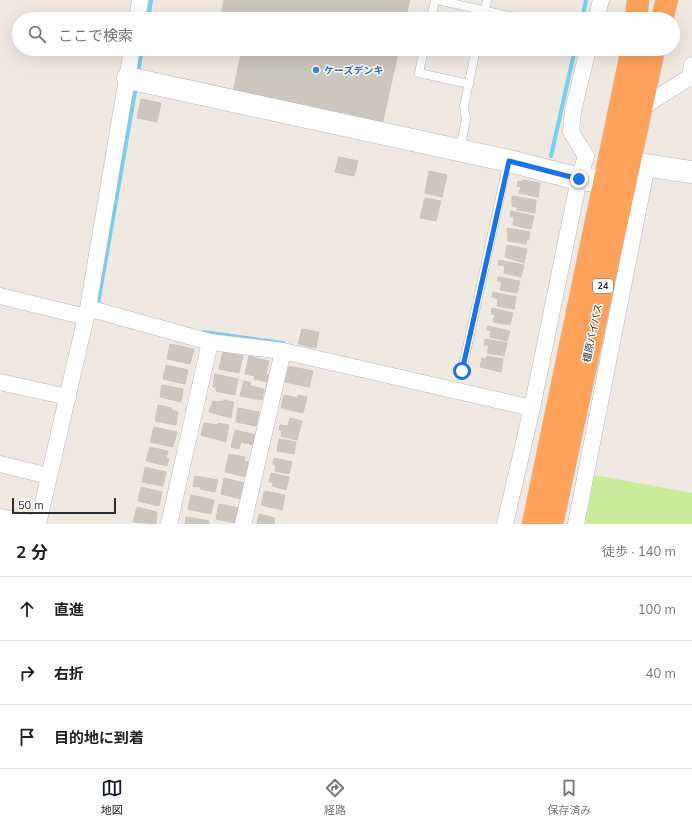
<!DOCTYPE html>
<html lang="ja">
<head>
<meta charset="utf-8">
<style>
  body { margin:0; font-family:Mulish,"Noto Sans JP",sans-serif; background:#f2f2f2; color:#202124 }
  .scale { position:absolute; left:12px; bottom:10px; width:104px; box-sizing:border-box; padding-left:4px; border:2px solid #2e2e2e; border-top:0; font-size:11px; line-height:14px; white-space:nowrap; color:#2e2e2e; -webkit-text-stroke:3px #fff; paint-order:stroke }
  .stop { position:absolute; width:12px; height:12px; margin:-9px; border:3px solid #1a73e8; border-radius:50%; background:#fff }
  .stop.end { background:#1a73e8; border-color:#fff; box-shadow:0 1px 4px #0008 }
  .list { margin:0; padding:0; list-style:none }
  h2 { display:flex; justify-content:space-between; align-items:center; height:52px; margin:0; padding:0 16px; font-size:17px }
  h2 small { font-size:13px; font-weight:400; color:#757577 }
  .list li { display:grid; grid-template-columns:26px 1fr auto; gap:12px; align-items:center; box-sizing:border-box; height:64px; padding:0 16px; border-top:1px solid #e0e0e0 }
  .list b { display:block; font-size:15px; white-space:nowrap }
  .list em { font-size:13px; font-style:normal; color:#757577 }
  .icon { flex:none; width:22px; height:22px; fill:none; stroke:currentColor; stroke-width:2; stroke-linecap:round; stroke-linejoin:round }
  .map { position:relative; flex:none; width:692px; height:524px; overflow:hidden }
  .search { position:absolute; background:#fff; box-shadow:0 4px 16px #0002; left:12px; right:12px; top:12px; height:44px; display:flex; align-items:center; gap:10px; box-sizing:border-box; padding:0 14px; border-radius:22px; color:#757577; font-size:15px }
  .sheet { height:244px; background:#fff }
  nav { display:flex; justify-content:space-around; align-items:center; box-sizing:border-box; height:56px; border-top:1px solid #e0e0e0; background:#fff; font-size:11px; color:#757577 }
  nav a { display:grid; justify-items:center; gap:2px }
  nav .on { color:#111827 }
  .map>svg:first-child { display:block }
  .pitch { fill:#c9ec9a }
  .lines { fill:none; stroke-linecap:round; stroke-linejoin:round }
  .stream { stroke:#75cff0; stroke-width:4 }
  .building { fill:#cbc7bf; stroke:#cbc5ba }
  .lane-casing { stroke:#b4b7c1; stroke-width:9 }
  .street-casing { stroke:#b4b7c1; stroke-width:17 }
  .secondary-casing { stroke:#b4b7c1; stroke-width:23 }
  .highway-casing { stroke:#c9c9c9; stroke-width:23 }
  .lane { stroke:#fff; stroke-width:8 }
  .street { stroke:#fff; stroke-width:16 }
  .secondary { stroke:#fff; stroke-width:22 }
  .highway { stroke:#ffa35c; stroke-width:22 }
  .route { stroke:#1a73e8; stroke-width:5 }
  .shop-dot { fill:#3f7fe0; stroke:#fff; stroke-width:1.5 }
  .labels { text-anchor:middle; stroke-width:3; stroke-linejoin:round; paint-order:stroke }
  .shield { fill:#fff; stroke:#6d6d6d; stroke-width:1 }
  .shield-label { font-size:9px; font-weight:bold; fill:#2e2e2e }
  .shop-label { font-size:10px; font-weight:bold; fill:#366cbe; stroke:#fff; text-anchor:start }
  .street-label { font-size:10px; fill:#2e2e2e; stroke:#fff }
</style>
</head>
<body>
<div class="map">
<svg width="692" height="524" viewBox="0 0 692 524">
  <rect width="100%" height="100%" fill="#efe9e1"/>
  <path class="pitch" d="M 594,475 L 692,493 L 692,524 L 585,524 Z"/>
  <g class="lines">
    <path class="stream" d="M 148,19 L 151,0
      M 582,19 L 586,0
      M 138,73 L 142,49
      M 551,156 L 575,49
      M 102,305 L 98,304 L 136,86
      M 203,332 L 283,343"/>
  </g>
  <path class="building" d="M 224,0 L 410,0 L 405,19 L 220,19 Z
    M 154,13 L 169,16 L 168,19 L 153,19 Z
    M 184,49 L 214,49 L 213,52 L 203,50 L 203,53 Z
    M 242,49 L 399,49 L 382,125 L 233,92 Z
    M 141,99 L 161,103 L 157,122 L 137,118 Z
    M 339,157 L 358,161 L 354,176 L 335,172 Z
    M 429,171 L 447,175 L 442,197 L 425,193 Z
    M 522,180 L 540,183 L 538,197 L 519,193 L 521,187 L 517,186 L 518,181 L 522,182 Z
    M 512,196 L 536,200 L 535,213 L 517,210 L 517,207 L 512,206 Z
    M 425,198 L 441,201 L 436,221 L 420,218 Z
    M 511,211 L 534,216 L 531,229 L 513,225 L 514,217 L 510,216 Z
    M 507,228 L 530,232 L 529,240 L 527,239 L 526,244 L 508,241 Z
    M 507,245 L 527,249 L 524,263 L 505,257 Z
    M 499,260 L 524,265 L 521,277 L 504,273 L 505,266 L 498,265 Z
    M 498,277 L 520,281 L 517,293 L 500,290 L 502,282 L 497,281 Z
    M 493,292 L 516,297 L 514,309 L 497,306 L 498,299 L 492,297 Z
    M 492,308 L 513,313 L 510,325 L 493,322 L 495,315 L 491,314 Z
    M 488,326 L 510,331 L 507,341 L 490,337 L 491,331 L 487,330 Z
    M 302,329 L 319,332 L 316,348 L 298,344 Z
    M 485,339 L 507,343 L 504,356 L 487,353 L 489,346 L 484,345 Z
    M 170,344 L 194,349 L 190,364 L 167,359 Z
    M 223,352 L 243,356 L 239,373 L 219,369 Z
    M 249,356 L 269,361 L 266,375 L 269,375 L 268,382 L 254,379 L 255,376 L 245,374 Z
    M 487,356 L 503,359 L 501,372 L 480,367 L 482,358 L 486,359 Z
    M 166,365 L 188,370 L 185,384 L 163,379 Z
    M 289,366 L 313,371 L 309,387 L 285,382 Z
    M 215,374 L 238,379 L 235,395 L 216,391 L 216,387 L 213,387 Z
    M 244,381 L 251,383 L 250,386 L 264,389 L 262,400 L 240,396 Z
    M 162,385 L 183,389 L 181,402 L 160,397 Z
    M 284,395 L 298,398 L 298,395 L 307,397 L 303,413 L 281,408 Z
    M 224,400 L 234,402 L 231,418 L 209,412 L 213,401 L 219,402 L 220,401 L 224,402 Z
    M 158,405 L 172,408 L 171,410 L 178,412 L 176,425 L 155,421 Z
    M 238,408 L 259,412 L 256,426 L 236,422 Z
    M 290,418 L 302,421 L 297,440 L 281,436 L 282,431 L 279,430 L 280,425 L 288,426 Z
    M 204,423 L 217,425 L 218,423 L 229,425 L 226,442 L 201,435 Z
    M 154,427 L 177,432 L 173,447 L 150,442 Z
    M 235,430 L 256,435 L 253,445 L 241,442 L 239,449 L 231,447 Z
    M 279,439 L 296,442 L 294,454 L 277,451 Z
    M 150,447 L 168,451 L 166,458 L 169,459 L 167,466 L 146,461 Z
    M 229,454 L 245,457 L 244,461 L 250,462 L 247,477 L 225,472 Z
    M 274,458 L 292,462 L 289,474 L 275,471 L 276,465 L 273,465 Z
    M 145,467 L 166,472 L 163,486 L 142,482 Z
    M 271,473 L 289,477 L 286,490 L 272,486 L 273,482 L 269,482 Z
    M 195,476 L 218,480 L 215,492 L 200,489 L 201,487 L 193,486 Z
    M 224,478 L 245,483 L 241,499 L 221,494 Z
    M 141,487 L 162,492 L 159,506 L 138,501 Z
    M 265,491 L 285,495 L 282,510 L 261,505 Z
    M 191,495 L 214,500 L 211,514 L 188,509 Z
    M 219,504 L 239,508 L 236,523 L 216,519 Z
    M 137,507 L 157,512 L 156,524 L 133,522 Z
    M 259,514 L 275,518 L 274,524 L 257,524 Z
    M 186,517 L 209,521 L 209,524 L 185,524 Z"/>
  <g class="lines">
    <g class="lane-casing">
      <path id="lane" d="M 437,0 L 523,19
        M 431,19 L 435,0
        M 483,19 L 487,0
        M 424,49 L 419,73 L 469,84
        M 460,149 L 466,119 L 464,106 L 476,49
        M 462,371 L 508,161"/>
    </g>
    <g class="street-casing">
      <path id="street" d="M 137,19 L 140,0
        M 596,19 L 601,0
        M 641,108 L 690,77 L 692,65
        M 0,296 L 86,317
        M 88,308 L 210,342 L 283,351 L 532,408
        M 0,382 L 68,397
        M 0,464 L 49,476
        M 0,517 L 38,524
        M 38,524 L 88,308 L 132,49
        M 169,524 L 210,342
        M 243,524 L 283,351
        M 505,524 L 532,408 L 579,179 L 586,156 L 571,132 L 573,111 L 588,49
        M 576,524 L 647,165"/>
    </g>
    <g class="secondary-casing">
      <path id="secondary" d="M 128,78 L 509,161 L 579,179 L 597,181 L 629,165 L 637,164 L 692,172"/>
    </g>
    <g class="highway-casing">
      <path id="highway" d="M 636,19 L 638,0
        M 662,19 L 667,0
        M 533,524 L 632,49
        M 552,524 L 654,49"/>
    </g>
    <use href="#lane" class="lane"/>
    <use href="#street" class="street"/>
    <use href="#secondary" class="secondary"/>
    <use href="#highway" class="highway"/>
  </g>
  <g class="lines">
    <path class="route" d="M 462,371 L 509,161 L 579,179"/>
  </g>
  <circle class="shop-dot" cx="316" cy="70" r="4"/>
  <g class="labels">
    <rect class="shield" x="593" y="279" width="20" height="14" rx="3"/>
    <g class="shield-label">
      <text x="603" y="289">24</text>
    </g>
    <g class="shop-label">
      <text x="324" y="74">ケーズデンキ</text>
    </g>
    <g class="street-label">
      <text transform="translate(592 333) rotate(-78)" y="4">橿原バイパス</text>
    </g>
  </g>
</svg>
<div class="scale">50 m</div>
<div class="stop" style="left:462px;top:371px"></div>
<div class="stop end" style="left:579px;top:179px"></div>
<div class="search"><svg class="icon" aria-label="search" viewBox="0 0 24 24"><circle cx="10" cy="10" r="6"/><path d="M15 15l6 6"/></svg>ここで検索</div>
</div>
<section class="sheet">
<h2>2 分<small>徒歩 · 140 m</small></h2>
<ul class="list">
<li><svg class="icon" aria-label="ahead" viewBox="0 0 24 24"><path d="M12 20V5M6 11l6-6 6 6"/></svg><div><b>直進</b></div><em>100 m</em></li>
<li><svg class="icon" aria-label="right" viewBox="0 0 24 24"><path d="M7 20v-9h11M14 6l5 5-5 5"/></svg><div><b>右折</b></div><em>40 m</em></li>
<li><svg class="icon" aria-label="arrive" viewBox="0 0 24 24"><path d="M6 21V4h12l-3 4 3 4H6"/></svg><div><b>目的地に到着</b></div></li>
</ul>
</section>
<nav>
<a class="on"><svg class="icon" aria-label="map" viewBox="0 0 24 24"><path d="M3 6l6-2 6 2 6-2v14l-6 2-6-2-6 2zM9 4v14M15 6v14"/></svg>地図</a>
<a><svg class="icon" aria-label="directions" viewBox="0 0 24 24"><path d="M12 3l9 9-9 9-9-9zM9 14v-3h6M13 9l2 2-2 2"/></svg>経路</a>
<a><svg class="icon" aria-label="saved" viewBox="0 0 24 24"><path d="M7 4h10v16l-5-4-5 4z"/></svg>保存済み</a>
</nav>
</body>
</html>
